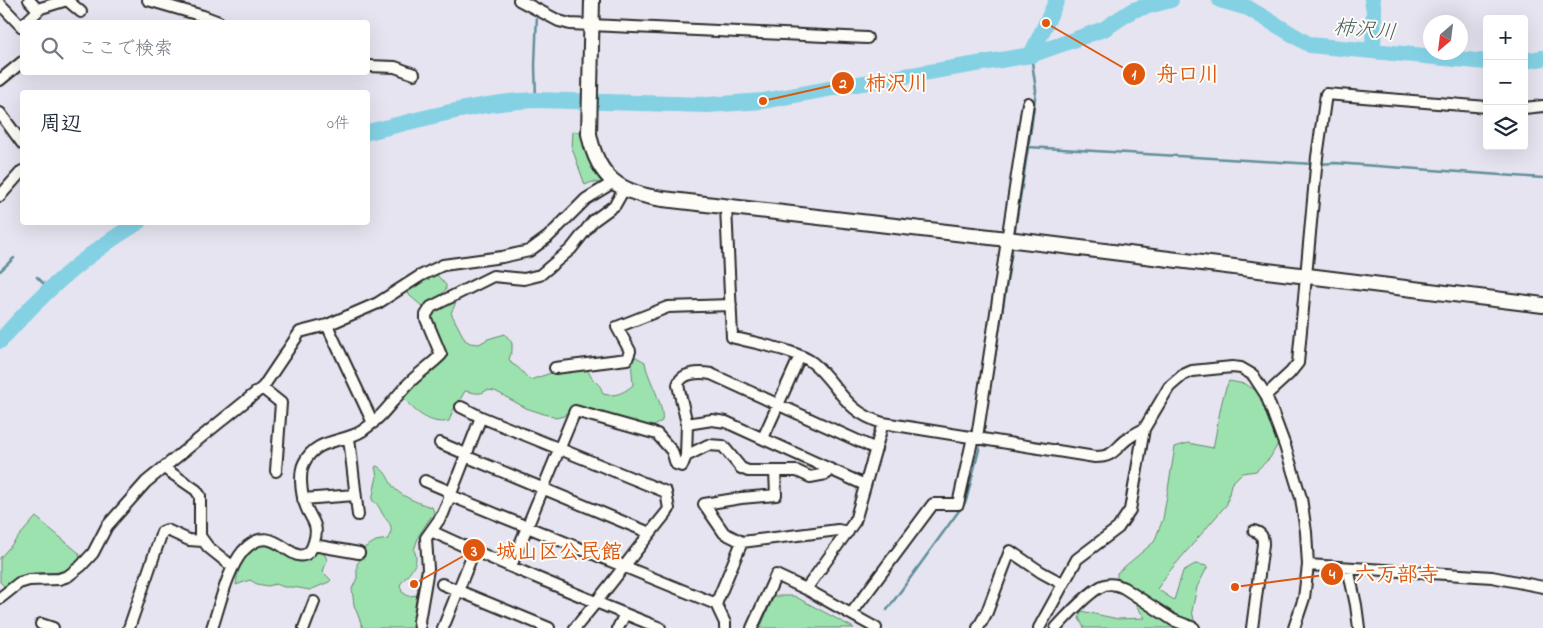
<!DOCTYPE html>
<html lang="ja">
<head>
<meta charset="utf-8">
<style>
  body { margin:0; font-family:"Indie Flower","Klee One",sans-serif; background:#f2f2f3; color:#1f2937 }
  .controls { position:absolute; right:15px; top:15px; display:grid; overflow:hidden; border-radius:5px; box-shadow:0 5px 20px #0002 }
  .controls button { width:45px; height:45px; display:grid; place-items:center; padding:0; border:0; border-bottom:1px solid #e0e1e3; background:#fff; color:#1f2937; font:25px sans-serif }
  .compass { position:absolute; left:1423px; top:15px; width:45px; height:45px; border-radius:50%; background:#fff; box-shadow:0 5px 20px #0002; rotate:208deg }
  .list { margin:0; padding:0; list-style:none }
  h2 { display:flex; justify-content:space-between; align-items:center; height:65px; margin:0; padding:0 20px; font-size:21px }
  h2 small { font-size:16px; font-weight:400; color:#747a83 }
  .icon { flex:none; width:28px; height:28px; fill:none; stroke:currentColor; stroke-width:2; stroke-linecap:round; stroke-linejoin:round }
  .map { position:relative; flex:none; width:1543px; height:628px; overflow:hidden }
  .search { position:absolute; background:#fff; box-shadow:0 5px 20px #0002; left:20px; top:20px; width:350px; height:55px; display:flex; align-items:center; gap:12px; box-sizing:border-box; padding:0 18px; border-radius:5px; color:#747a83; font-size:19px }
  .panel { position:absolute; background:#fff; box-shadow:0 5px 20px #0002; left:20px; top:90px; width:350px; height:135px; border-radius:5px }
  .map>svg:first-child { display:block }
  .green { fill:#9ce2af; stroke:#64866d }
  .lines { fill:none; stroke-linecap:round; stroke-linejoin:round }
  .stream { stroke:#608f9a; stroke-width:2.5 }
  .river { stroke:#84d1e4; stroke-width:16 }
  .street-casing { stroke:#2b2b2b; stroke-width:14 }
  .secondary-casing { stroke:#2b2b2b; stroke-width:18 }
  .street { stroke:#fdfcf7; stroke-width:10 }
  .secondary { stroke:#fdfcf7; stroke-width:14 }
  .labels { text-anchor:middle; stroke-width:4; stroke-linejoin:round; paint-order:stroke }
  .water-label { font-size:21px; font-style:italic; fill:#465d62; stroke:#fdfcf7 }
  .leader { fill:none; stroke:#df570e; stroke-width:2 }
  .callout-dot { fill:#df570e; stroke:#fdfcf7; stroke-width:2 }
  .mark-label { font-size:15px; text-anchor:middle; font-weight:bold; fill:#fff }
  .callout-label { font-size:21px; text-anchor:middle; font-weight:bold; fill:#df570e; stroke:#fdfcf7; stroke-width:4; stroke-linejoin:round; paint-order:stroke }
</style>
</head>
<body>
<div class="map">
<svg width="1543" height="628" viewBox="0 0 1543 628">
  <rect width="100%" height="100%" fill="#e6e4f0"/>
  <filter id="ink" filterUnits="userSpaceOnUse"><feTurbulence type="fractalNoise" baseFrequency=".02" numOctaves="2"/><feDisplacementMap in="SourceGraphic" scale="10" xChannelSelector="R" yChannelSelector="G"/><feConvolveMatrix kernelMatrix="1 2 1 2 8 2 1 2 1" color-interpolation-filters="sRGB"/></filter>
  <g filter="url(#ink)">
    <path class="green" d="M 573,131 L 580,132 L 587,155 L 604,182 L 601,183 L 592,182 L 585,185 L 572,148 Z
      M 435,273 L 446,285 L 446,289 C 440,296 433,306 423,307 L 409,295 L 408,291 L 410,287 Z
      M 458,298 L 451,313 L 465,340 L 470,343 L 479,344 L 488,339 L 505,334 L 512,343 L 512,351 L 509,359 L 512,364 C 521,368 523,374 530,380 L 557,371 L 584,367 C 590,371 589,376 594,380 C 599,385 601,386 603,394 C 615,397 624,393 633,385 L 631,360 L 636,357 L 645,362 C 647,379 665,404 662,421 L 652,427 L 611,418 L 596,411 L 570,408 L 564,416 L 556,418 L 526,408 L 495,391 L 487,390 C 479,396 474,392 465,391 L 456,407 L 453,410 L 449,421 C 432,426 413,411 404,398 C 408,385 427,373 438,364 L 429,316 L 432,310 Z
      M 1229,381 L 1245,384 L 1261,393 L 1279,442 L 1270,458 L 1256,471 L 1242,473 L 1231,484 L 1227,504 L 1168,573 L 1157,589 L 1174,600 L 1183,571 L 1195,564 L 1208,566 L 1197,587 L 1192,611 L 1196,628 L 1084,628 L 1079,618 L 1081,611 L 1118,619 L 1145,618 L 1135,604 L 1117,585 L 1117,573 L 1154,542 L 1163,519 L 1175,447 L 1188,443 L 1213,448 C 1218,427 1220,399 1229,381 Z
      M 377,466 C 389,473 388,482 396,490 C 403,497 423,505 432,507 L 434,512 L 419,535 L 414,550 C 421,565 408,573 400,585 L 402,592 L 408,596 L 419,595 L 414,613 L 415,628 L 363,628 L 354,605 L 352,589 L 357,578 L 357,564 L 364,555 L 364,548 L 376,541 L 388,539 C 395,524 389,525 382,513 C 379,507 378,504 372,500 L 377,476 L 375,467 Z
      M 36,517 L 79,553 L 80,558 C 61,584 41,565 19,578 C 14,580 10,584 6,588 L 0,582 L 0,558 Z
      M 267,541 C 274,545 277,550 284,555 C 290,559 298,559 305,560 L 318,550 L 325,555 L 327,560 L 323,572 L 331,580 L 329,582 L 310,590 L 293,587 L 284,587 L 276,584 L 268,586 L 257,584 L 250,580 L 236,585 C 239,559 244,552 267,541 Z
      M 774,596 L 794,596 L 854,628 L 760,628 Z"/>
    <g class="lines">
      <path class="stream" d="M 536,100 L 535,65 L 537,14
        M 1028,147 L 1313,164
        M 1319,164 L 1335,163 L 1543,178
        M 1014,236 L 1031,129 L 1036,90 L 1031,55
        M 0,271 L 14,258
        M 37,277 L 49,289
        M 989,394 L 1013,244
        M 887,610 L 966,501 L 981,442"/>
      <path class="river" d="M 1220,0 L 1248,8 L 1310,45 L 1487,62
        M 1372,0 L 1374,11 L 1373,51
        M 1031,55 L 1057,0
        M 1524,61 L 1543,58
        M 368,132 C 423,119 479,102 536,100 L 708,105 L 763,101 L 839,87 L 1031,55 L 1104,29 L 1133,10 L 1171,0
        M 0,341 C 42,293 84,255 139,222"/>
      <g class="street-casing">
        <path id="street" d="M 29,0 L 38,10
          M 67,0 L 81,12
          M 148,0 L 203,16 L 219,22
          M 519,0 L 559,21 L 570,24 L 867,38
          M 0,4 L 22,27
          M 26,22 L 41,8 L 67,0
          M 368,66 L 395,67 L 414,74
          M 0,80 L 22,62
          M 1524,108 L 1543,106
          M 0,113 L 22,143
          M 0,196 L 22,171
          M 726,207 L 732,337 C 753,343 797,350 813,363 C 839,385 844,412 883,423 L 1095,457 C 1113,457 1114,450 1126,440 C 1132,435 1138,432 1144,429
          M 327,325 L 373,423
          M 555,368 L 627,359 L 630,351 L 617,327 L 668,307 L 731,305
          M 262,388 L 281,403 L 276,471
          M 1266,395 L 1290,373 L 1298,363 L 1317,157 L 1326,94 L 1487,107
          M 461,407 L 481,417
          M 687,424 L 712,420 L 726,422 L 865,485
          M 977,437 L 1028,103
          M 349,438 L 358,515
          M 763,438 L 800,356
          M 440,443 L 466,454
          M 465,456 L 650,533
          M 686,456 L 708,445 L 723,446 L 741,468 L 748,471 L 797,471 L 810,477 L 826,474 L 826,467
          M 164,468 L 196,490 L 200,496 L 200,536 L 208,547 L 233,567
          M 775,471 L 776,495 L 741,498 L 704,504 L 724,533 L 742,542 L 838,530 L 848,532
          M 425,481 L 451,492
          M 449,495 L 716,604 L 725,623 L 725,628
          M 303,499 L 355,495
          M 313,545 L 359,553
          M 1308,565 L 1492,577 L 1543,587
          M 511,566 L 575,411 L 657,434 L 672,451 L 676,464 L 682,466 L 686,456 L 687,424 L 678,385 C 681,372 700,372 711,374 L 876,449
          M 1348,568 L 1356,605 L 1359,628
          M 442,584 L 549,628
          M 806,589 L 855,521 L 883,423
          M 0,598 L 19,583 L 29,580 L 59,579 L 68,576 L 81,566 L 93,553 L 107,526 L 146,482 L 263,387 L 300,332 L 327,325 L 378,303 L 420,276 L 443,265 L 502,257 L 529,251 L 548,237 L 586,199 L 614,182
          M 716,604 L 742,542
          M 851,614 L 933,504 L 958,504 L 973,437
          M 41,624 L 53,628
          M 129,628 L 162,532 L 167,530 L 189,540 L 203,541
          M 212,628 C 220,605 227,570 243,551 C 274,517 291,569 309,552 C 312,549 313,546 314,542 C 320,523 310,520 305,504 C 301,493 299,473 304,463 C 316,438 343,443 362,431 C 381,419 392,401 407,385 C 417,374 430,366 441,355 L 426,319 L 426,315 L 431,307 L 493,276 L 524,279 L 540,275 L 571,249 L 593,221 L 615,205 L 624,189
          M 304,628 L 314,602
          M 420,628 L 419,621 L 428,569 L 426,538 L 431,531
          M 443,628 L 474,551
          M 575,628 C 607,590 636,550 667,512 L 669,509 L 666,492 L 481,417 L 443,514 L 431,531 C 506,566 583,597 660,628
          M 618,628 L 625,614
          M 752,628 L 776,575 L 806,589 L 876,628
          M 978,628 L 987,612 L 1010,551 L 1041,572 L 1063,584
          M 1039,628 L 1077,559 L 1118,528 L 1130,510 L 1144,429 L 1169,387 L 1183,375 L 1192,371 L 1232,367 L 1241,368 L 1253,375 L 1266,395 L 1285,446 L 1301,498 L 1306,532 L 1308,565 L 1304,598 L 1294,628
          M 1056,628 C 1066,617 1091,589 1105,585 C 1112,583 1118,585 1124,588 L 1173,620 L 1194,628
          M 1252,628 L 1263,544 C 1263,536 1261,533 1254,531"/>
      </g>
      <g class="secondary-casing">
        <path id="secondary" d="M 592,0 L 589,134 C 598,179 620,193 663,199 L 1007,239 L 1543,305"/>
      </g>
      <use href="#street" class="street"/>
      <use href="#secondary" class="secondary"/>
    </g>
  </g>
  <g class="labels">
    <g class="water-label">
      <text transform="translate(1365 29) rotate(5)" y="7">柿沢川</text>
    </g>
  </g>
  <path class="leader" d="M1046 23L1134 74M763 101L843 83M414 584L474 550M1235 587L1332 574"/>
  <g class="callout-dot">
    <circle cx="1046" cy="23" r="5"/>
    <circle cx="763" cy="101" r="5"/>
    <circle cx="414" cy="584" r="5"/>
    <circle cx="1235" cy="587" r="5"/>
    <circle cx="1134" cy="74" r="12"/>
    <circle cx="843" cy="83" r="12"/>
    <circle cx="474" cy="550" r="12"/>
    <circle cx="1332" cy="574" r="12"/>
  </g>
  <g class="mark-label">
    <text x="1134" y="79">1</text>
    <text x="843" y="88">2</text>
    <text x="474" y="556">3</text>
    <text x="1332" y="579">4</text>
  </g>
  <g class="callout-label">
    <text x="1188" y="81">舟口川</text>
    <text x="897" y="90">柿沢川</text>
    <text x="559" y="558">城山区公民館</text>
    <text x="1397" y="581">六万部寺</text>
  </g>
</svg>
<div class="controls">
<button>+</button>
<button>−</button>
<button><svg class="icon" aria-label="layers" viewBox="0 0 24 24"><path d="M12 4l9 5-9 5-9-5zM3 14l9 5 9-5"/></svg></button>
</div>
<svg class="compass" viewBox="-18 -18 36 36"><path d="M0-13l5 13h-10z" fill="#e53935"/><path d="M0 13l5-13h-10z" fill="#747a83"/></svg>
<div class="search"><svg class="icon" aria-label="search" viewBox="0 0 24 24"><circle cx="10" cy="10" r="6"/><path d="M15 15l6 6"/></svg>ここで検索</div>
<section class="panel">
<h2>周辺<small>0件</small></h2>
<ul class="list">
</ul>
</section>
</div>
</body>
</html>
